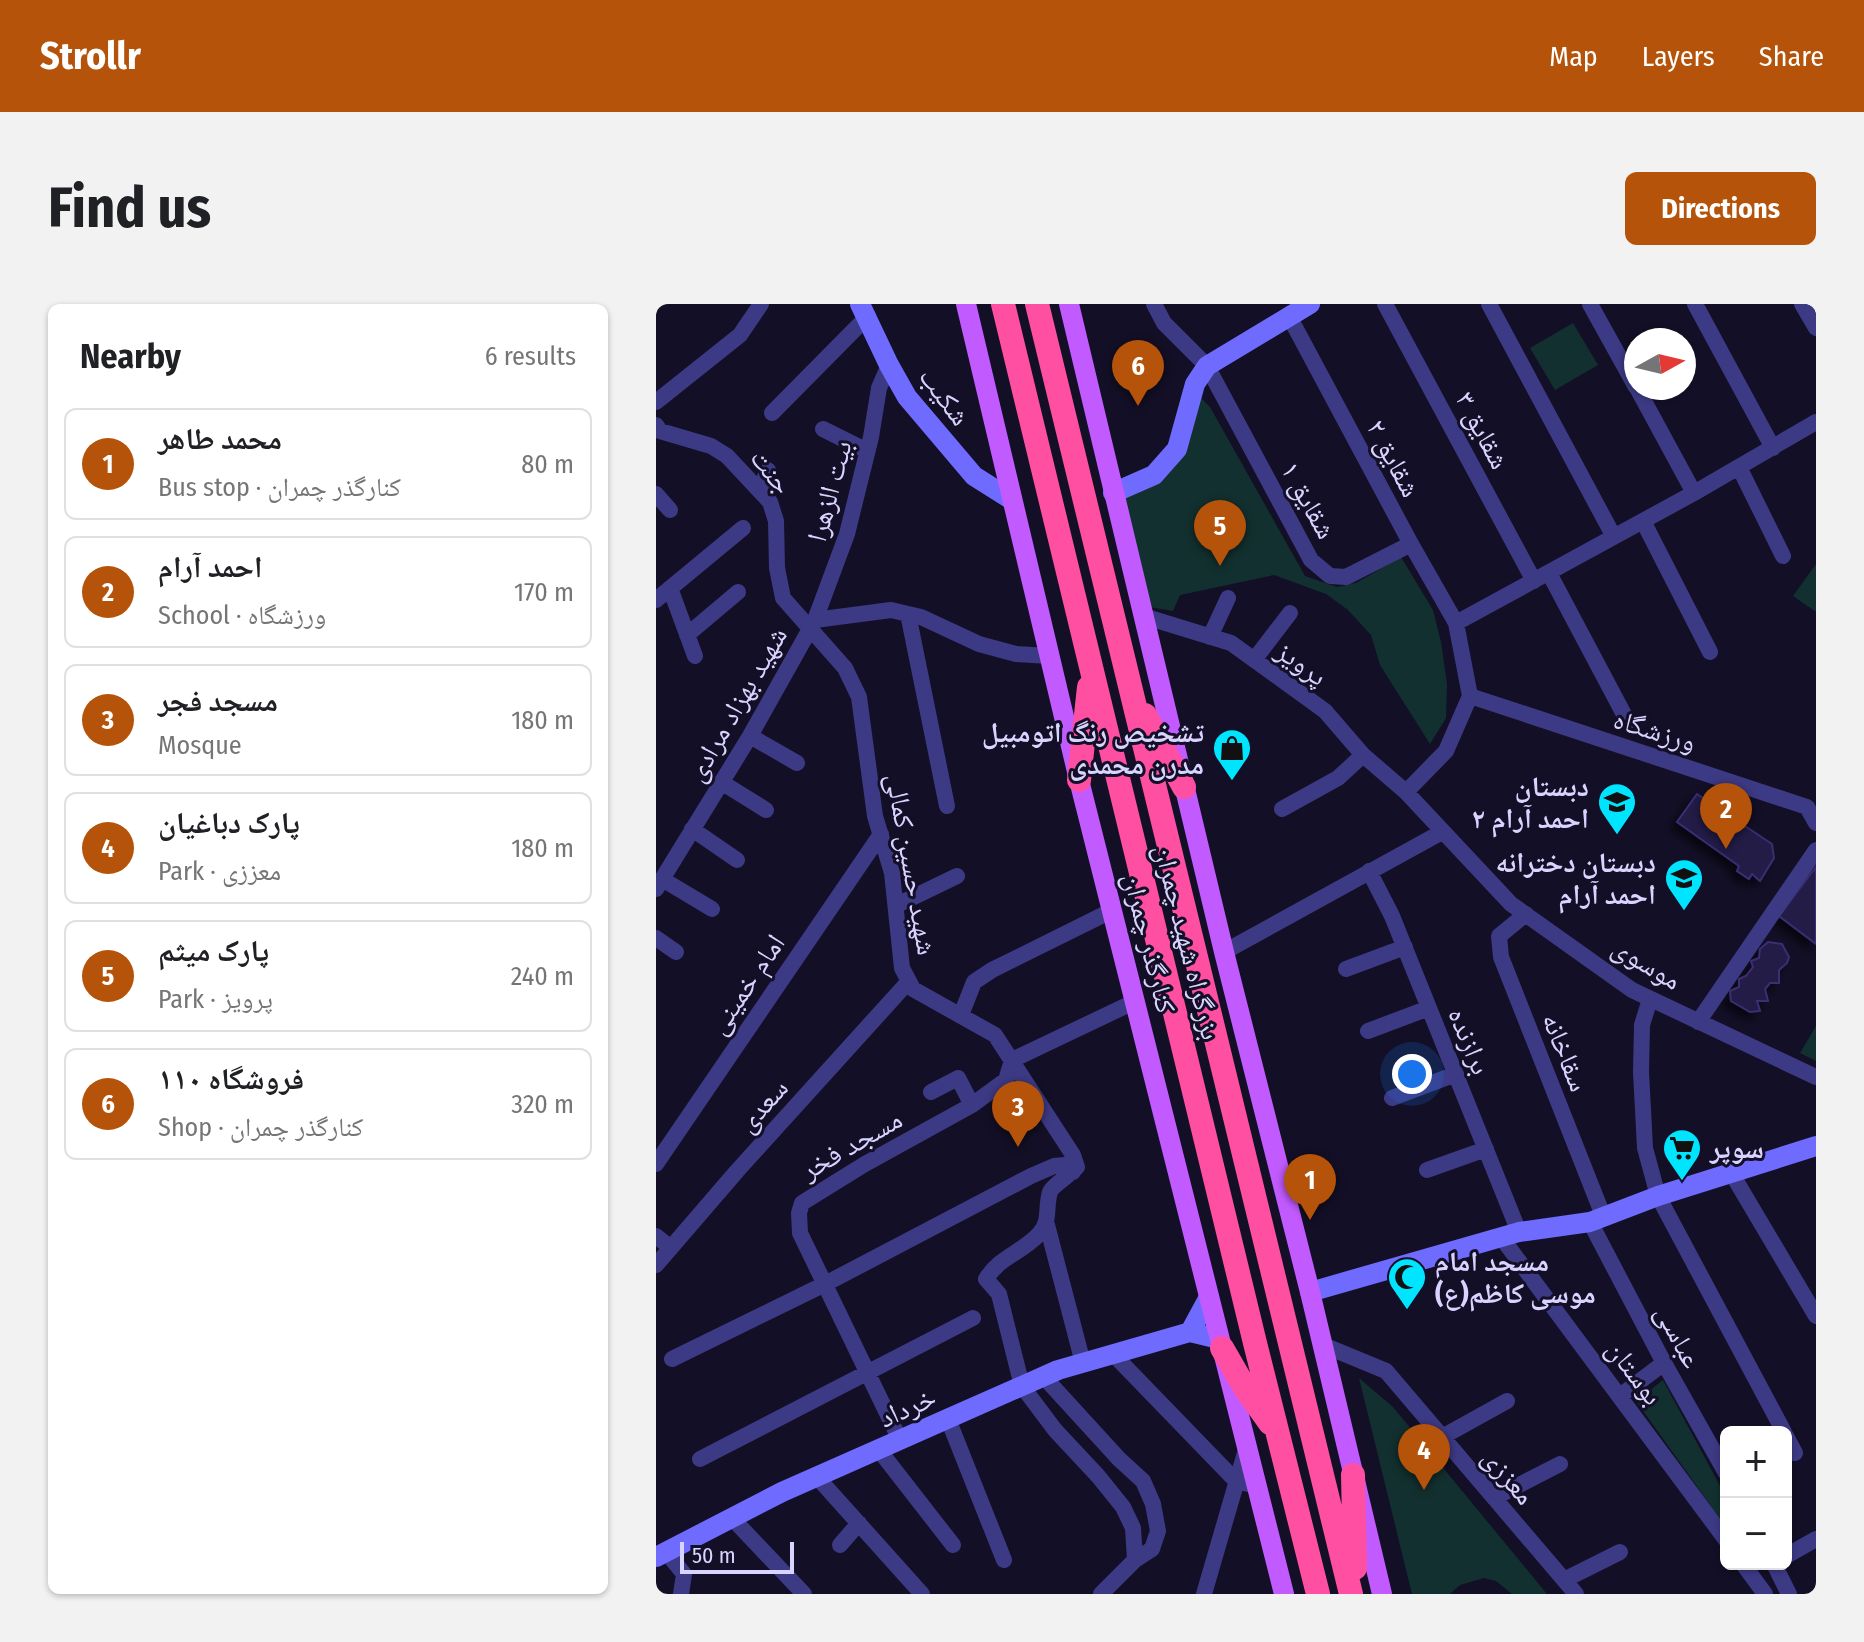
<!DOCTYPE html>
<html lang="en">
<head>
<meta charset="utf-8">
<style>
  body { margin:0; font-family:"Fira Sans Condensed","Noto Naskh Arabic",sans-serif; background:#f2f2f2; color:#202124 }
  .controls { position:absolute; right:24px; bottom:24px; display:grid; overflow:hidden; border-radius:12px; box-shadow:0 2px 6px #0004 }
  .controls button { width:72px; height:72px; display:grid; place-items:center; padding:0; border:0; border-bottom:2px solid #e0e0e0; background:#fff; color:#202124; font:40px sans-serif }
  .compass { position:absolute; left:968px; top:24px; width:72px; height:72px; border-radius:50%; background:#fff; box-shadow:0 2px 6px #0004; rotate:82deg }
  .scale { position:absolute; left:24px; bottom:20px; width:114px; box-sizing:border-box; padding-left:8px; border:4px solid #d9d4ff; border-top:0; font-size:22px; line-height:28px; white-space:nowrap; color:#d9d4ff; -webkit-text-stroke:6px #130f26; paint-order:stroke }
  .you { position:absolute; left:756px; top:770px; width:28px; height:28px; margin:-20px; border:6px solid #fff; border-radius:50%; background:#1a73e8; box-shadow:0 0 0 12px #1a73e833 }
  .badge { display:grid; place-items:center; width:52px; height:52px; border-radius:50%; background:#b45309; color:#fff; font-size:26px; font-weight:700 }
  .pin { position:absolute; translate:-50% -66px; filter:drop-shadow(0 2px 4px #0008) }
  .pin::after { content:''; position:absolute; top:42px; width:28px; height:24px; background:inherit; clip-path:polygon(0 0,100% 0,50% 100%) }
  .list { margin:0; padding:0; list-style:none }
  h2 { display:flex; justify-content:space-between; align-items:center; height:104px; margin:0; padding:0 32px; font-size:34px }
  h2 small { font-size:26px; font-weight:400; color:#757577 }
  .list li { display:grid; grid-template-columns:52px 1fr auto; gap:24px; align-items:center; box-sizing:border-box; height:112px; margin:0 16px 16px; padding:0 16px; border:2px solid #e0e0e0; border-radius:12px }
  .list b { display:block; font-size:30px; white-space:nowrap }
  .list p { margin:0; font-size:26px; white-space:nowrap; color:#757577 }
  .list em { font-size:26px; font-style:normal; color:#757577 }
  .map { position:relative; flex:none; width:1160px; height:1290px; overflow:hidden; border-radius:12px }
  header { display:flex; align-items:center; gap:48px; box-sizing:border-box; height:112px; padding:0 40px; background:#b45309; color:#fff }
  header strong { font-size:38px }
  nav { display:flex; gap:44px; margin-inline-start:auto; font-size:28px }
  .intro { display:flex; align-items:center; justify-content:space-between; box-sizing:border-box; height:192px; padding:0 48px }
  h1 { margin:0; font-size:56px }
  .button { padding:20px 36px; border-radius:12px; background:#b45309; color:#fff; font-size:28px; font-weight:700 }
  main { display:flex; gap:48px; padding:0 48px }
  aside { flex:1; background:#fff; border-radius:12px; box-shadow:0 2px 6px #0004 }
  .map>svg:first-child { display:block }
  .green { fill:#12302f }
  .building { fill:#241b47; stroke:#3b2d73; stroke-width:2; filter:url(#shadow) }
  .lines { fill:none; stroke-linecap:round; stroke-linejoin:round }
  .street { stroke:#3d3a85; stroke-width:16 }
  .secondary { stroke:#6f6bff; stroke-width:20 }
  .primary { stroke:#c25bff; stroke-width:20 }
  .highway { stroke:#ff4fa3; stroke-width:24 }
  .labels { text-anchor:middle; stroke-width:6; stroke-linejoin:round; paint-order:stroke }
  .street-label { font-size:28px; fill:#d9d4ff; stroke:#130f26 }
  .poi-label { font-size:28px; font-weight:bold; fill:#d9d4ff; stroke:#130f26; text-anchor:end }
</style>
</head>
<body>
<header>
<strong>Strollr</strong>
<nav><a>Map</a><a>Layers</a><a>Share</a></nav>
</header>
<div class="intro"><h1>Find us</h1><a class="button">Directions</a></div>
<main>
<aside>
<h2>Nearby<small>6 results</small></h2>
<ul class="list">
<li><span class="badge">1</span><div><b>محمد طاهر</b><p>Bus stop · کنارگذر چمران</p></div><em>80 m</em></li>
<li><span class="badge">2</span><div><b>احمد آرام</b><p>School · ورزشگاه</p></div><em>170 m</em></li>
<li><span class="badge">3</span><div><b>مسجد فجر</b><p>Mosque</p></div><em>180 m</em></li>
<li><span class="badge">4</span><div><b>پارک دباغیان</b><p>Park · معززی</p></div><em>180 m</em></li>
<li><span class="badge">5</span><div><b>پارک میثم</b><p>Park · پرویز</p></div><em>240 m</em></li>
<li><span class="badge">6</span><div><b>فروشگاه ۱۱۰</b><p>Shop · کنارگذر چمران</p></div><em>320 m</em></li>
</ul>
</aside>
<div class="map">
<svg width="1160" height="1290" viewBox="0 0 1160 1290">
  <defs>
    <filter id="shadow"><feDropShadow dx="-6" dy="6" stdDeviation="4" flood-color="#0009"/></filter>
  </defs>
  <rect width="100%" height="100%" fill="#130f26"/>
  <path class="green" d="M 917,19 L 942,61 L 899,86 L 874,44 Z
    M 543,92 L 554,103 L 649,272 L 681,283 L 700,279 L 745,253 L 777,306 L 785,338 L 791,380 L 790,414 L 774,440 L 724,361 L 715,331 L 692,306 L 670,290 L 618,271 L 524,291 L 517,307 L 493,303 L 468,195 L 502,180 Z
    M 1160,260 L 1160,308 L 1137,292 Z
    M 1160,722 L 1160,757 L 1144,749 Z
    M 703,1074 L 737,1103 L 891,1290 L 856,1290 L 840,1277 L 828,1274 L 804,1281 L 794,1290 L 756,1290 Z
    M 1007,1076 L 1070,1193 L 1070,1223 L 980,1097 Z"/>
  <path class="building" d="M 1041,490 L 1116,540 L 1118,554 L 1104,577 L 1096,570 L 1093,575 L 1081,567 L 1083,562 L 1021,518 Z
    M 1160,563 L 1160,640 L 1123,612 Z
    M 1112,638 L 1126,640 L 1133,653 L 1131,659 L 1123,666 L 1123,679 L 1114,679 L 1109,685 L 1112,697 L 1101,697 L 1104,707 L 1094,708 L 1075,697 L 1074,687 L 1083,683 L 1083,675 L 1090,672 L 1097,663 L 1095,657 L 1103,654 L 1104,645 Z"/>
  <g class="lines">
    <path class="street" d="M 498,0 L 508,19 L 551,62 L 655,256 L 674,272 L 690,273 L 755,240
      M 729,0 L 878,277
      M 833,0 L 958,233
      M 934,0 L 980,83
      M 1039,0 L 1117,144
      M 1146,0 L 1160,24
      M 633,12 L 755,240 L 800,319 L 814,392 L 790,447 L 750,488
      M 981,84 L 1038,189
      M 0,98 L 84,31 L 105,0
      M 116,109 L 212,12
      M 0,121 L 4,127 L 55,142 L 71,152 L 114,198 L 120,217 L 121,264 L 127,294 L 189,364 L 203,393 L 219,512 L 236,569 L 246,664 L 257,685 L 339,731 L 417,851 L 421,863 C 414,871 396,882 394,888 C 389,904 395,917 383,930 C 367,948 343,953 330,975 L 343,990 L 366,1082 L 399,1126 L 442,1172 L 467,1203 L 477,1224 L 479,1256
      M 167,125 L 211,147
      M 1083,163 L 1127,252
      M 104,185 L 112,166
      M 0,190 L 14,206
      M 987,217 L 1054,348
      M 893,269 L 972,418
      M 14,284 L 39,352
      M 0,296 L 87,224
      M 252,310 L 291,502
      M 487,312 L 575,339 L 669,407 L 707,451 L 750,488 L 855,600 L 976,686 L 1160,773
      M 159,316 L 235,306 L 265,313 L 323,340 L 360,350 L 393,352
      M 800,319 L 1038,189 L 1160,118
      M 31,331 L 82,288
      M 554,333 L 572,294
      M 598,356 L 634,309
      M 814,392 L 1151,503 L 1160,519
      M 94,432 L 141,459
      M 65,478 L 110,506
      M 626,505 L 682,474 L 707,451
      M 36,525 L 81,556
      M 713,567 L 736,612 L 863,928
      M 6,575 L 56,605
      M 0,585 L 94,432 L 159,316 L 191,230 L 215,133 L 223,84 L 233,61
      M 241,601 L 301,572
      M 870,610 L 843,632 L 845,653 L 948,914
      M 0,634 L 20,648
      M 568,648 L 786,528
      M 690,665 L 749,643
      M 994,695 L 986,721 L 985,768 L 989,844 L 1002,892 L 1128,1128
      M 305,711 L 318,678 L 336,666 L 457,606
      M 1042,718 L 1160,546
      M 712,727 L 773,704
      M 275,788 L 302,774 L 316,801
      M 736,794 L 800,770
      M 0,860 L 225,530
      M 771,866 L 830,845
      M 1076,870 L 1160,1012
      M 934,918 L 1008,1059 L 1070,1169
      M 391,921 L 427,1059
      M 0,932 L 15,944
      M 845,933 L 1070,1236
      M 0,961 L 81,867 L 253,677
      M 667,1041 L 730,1067 L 920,1290
      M 458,1051 L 580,1177 L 601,1182
      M 16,1055 L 169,980 L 375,872 L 398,862 L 409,861 L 417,868
      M 388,1073 L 463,1155 L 487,1177 L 497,1200 L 502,1227 L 496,1245 L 479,1256 L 445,1290
      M 964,1092 L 1008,1059
      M 292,1115 L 348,1256
      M 1130,1132 L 1139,1149
      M 786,1133 L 851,1097
      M 244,1136 L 144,929 L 143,909 L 146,899 L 209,860 L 316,801 L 350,776 L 356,756 L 480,697
      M 223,1146 L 297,1241
      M 44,1155 L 317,1014
      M 161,1173 L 266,1290
      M 838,1194 L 904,1160
      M 76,1214 L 148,1290
      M 184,1241 L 203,1219
      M 10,1248 L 28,1270 L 25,1290
      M 1130,1252 L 1160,1235
      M 1087,1260 L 1109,1290
      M 1118,1260 L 1133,1290
      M 908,1276 L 964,1248
      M 548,1290 L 591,1142"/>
    <path class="secondary" d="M 204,0 L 233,61 L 251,93 L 318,172 L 356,196
      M 457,189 L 498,171 L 521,145 L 539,80 L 551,62 L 654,0
      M 654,988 L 863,928 L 934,918 L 1002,892 L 1160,842
      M 534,1028 L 553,993
      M 0,1253 L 126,1188 L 402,1066 L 534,1028 L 563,1035"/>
    <path class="primary" d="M 310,0 L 423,476 L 628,1290
      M 413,0 L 568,648 L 654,988 L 726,1290"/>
    <path class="highway" d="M 347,0 L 599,1039 L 662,1290
      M 381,0 L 695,1290
      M 489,411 L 528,483
      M 423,476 L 433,383
      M 566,1044 L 589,1084 L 614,1119
      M 697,1171 L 699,1264"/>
  </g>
  <defs>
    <g id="shop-pin" transform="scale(2)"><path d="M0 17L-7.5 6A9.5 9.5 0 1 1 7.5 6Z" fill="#00e5ff" stroke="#130f26"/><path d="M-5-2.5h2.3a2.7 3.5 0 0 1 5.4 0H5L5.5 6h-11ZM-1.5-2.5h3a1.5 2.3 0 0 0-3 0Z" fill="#111"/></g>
    <g id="school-pin" transform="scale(2)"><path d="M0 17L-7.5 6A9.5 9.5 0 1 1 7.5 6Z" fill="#00e5ff" stroke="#130f26"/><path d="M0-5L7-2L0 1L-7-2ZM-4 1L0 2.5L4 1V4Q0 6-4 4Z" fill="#111"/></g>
    <g id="supermarket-pin" transform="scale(2)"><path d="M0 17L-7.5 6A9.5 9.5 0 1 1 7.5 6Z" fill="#00e5ff" stroke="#130f26"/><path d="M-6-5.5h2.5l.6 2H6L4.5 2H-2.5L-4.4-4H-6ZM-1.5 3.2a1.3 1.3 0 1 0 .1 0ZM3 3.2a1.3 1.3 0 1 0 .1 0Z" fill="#111"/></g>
    <g id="mosque-pin" transform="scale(2)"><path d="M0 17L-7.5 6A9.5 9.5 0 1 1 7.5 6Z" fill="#00e5ff" stroke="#130f26"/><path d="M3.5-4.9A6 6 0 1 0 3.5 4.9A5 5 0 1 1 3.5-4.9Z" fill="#111"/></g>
  </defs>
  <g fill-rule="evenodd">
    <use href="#shop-pin" x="576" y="444"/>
    <use href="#school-pin" x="961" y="498"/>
    <use href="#school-pin" x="1028" y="574"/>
    <use href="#supermarket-pin" x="1026" y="844"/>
    <use href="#mosque-pin" x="751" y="973"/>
  </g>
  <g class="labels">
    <g class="street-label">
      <text transform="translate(289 92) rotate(53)" y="10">شکیب</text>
      <text transform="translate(827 126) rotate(62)" y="10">شقایق ۳</text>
      <text transform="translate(738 154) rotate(62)" y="10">شقایق ۲</text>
      <text transform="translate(116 167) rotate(52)" y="10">جنت</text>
      <text transform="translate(173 187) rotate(-75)" y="10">بیت الزهرا</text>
      <text transform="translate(653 196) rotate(61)" y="10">شقایق ۱</text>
      <text transform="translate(646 359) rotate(36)" y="10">پرویز</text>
      <text transform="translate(80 400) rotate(-60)" y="10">شهید بهزاد مرادی</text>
      <text transform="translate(999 426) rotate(17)" y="10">ورزشگاه</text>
      <text transform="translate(256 560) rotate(80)" y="10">شهید حسین کمالی</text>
      <text transform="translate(532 638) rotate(76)" y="10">بزرگراه شهید چمران</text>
      <text transform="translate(494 639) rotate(76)" y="10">کنارگذر چمران</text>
      <text transform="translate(991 659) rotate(31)" y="10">موسوی</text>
      <text transform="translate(90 680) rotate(-56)" y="10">امام خمینی</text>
      <text transform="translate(814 737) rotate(68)" y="10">برازنده</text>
      <text transform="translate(910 748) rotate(68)" y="10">سقاخانه</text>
      <text transform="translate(106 801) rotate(-48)" y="10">سعدی</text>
      <text transform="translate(195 840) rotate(-30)" y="10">مسجد فخر</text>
      <text transform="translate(1023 1032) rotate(62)" y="10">عباسی</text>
      <text transform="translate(979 1068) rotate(53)" y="10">بوستان</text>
      <text transform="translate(251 1103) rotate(-24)" y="10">خرداد</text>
      <text transform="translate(853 1172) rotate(50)" y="10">معززی</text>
    </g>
    <g class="poi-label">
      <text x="548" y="438">تشخیص رنگ اتومبیل<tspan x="548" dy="32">مدرن محمدی</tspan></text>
      <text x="933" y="492">دبستان<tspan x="933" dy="32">احمد آرام ۲</tspan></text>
      <text x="1000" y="568">دبستان دخترانه<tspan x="1000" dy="32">احمد آرام</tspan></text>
      <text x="1054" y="854" text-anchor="start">سوپر</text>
      <text x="779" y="967" text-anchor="start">مسجد امام<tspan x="779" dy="32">موسی کاظم(ع)</tspan></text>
    </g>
  </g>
</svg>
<div class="controls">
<button>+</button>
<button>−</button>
</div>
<svg class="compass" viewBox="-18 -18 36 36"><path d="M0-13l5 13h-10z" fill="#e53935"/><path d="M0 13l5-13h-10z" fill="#757577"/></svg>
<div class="scale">50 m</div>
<div class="you"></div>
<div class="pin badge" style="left:654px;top:916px">1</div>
<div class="pin badge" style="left:1070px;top:545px">2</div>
<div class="pin badge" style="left:362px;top:843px">3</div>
<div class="pin badge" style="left:768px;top:1186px">4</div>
<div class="pin badge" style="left:564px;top:262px">5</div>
<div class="pin badge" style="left:482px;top:102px">6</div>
</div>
</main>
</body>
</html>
